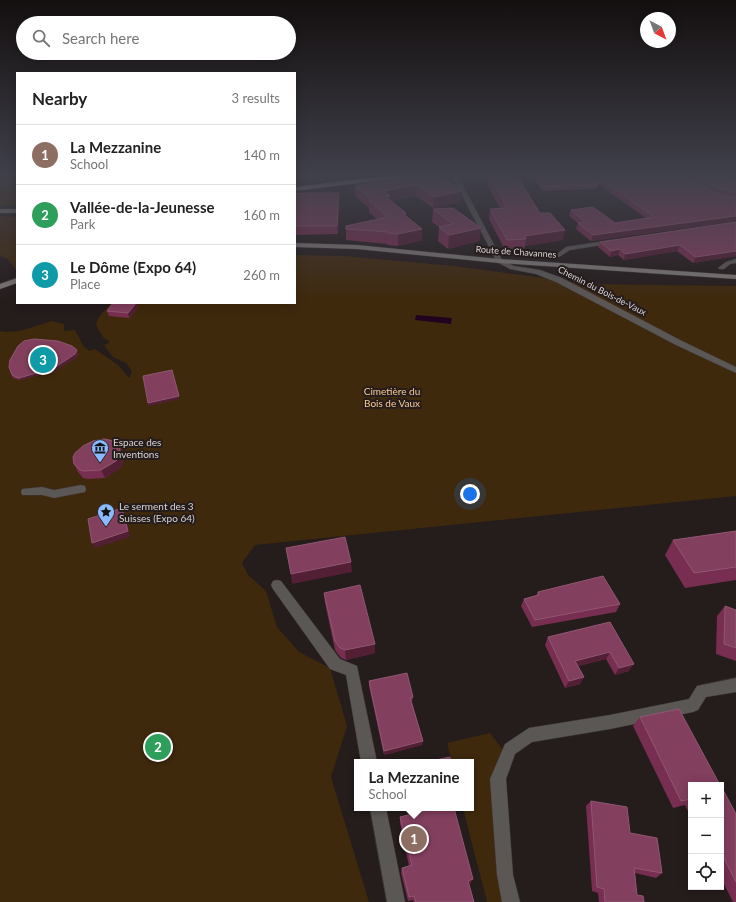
<!DOCTYPE html>
<html lang="en">
<head>
<meta charset="utf-8">
<style>
  body { margin:0; font-family:Lato,sans-serif; background:#f6f6f6; color:#222 }
  .controls { position:absolute; right:12px; bottom:12px; display:grid; overflow:hidden; border-radius:0px; box-shadow:0 2px 10px #0003 }
  .controls button { width:36px; height:36px; display:grid; place-items:center; padding:0; border:0; border-bottom:1px solid #e0e0e0; background:#fff; color:#222; font:20px sans-serif }
  .compass { position:absolute; left:640px; top:12px; width:36px; height:36px; border-radius:50%; background:#fff; box-shadow:0 2px 10px #0003; rotate:139deg }
  .you { position:absolute; left:470px; top:494px; width:14px; height:14px; margin:-10px; border:3px solid #fff; border-radius:50%; background:#1a73e8; box-shadow:0 0 0 6px #1a73e833 }
  .badge { display:grid; place-items:center; width:26px; height:26px; border-radius:50%; background:#506684; color:#fff; font-size:13px; font-weight:700 }
  .pin { position:absolute; translate:-50% -50%; border:2px solid #fff; box-shadow:0 1px 4px #0006 }
  .popup { position:absolute; left:354px; top:759px; width:120px; height:52px; box-sizing:border-box; display:grid; place-content:center; border-radius:0px; background:#fff; filter:drop-shadow(0 1px 3px #0005); font-size:13px; white-space:nowrap; color:#767676 }
  .popup b { font-size:15px; color:#222 }
  .popup::after { content:''; position:absolute; left:50%; top:100%; margin-left:-8px; border:8px solid transparent; border-top-color:#fff }
  .list { margin:0; padding:0; list-style:none }
  h2 { display:flex; justify-content:space-between; align-items:center; height:52px; margin:0; padding:0 16px; font-size:17px }
  h2 small { font-size:13px; font-weight:400; color:#767676 }
  .list li { display:grid; grid-template-columns:26px 1fr auto; gap:12px; align-items:center; box-sizing:border-box; height:60px; padding:0 16px; border-top:1px solid #e0e0e0 }
  .list b { display:block; font-size:15px; white-space:nowrap }
  .list p { margin:0; font-size:13px; white-space:nowrap; color:#767676 }
  .list em { font-size:13px; font-style:normal; color:#767676 }
  .icon { flex:none; width:22px; height:22px; fill:none; stroke:currentColor; stroke-width:2; stroke-linecap:round; stroke-linejoin:round }
  .map { position:relative; flex:none; width:736px; height:902px; overflow:hidden }
  .search { position:absolute; background:#fff; box-shadow:0 2px 10px #0003; left:16px; top:16px; width:280px; height:44px; display:flex; align-items:center; gap:10px; box-sizing:border-box; padding:0 14px; border-radius:22px; color:#767676; font-size:15px }
  .panel { position:absolute; background:#fff; box-shadow:0 2px 10px #0003; left:16px; top:72px; width:280px; height:232px; border-radius:0px }
  .map>svg:first-child { display:block }
  .green { fill:#3f290d }
  .water { fill:#21031f }
  .lines { fill:none; stroke-linecap:round; stroke-linejoin:round }
  .street-casing { stroke:#3e3636; stroke-width:1 }
  .secondary-casing { stroke:#3e3636; stroke-width:1 }
  .highway-casing { stroke:#3e3636; stroke-width:1 }
  .street { fill:#5b5755; fill-rule:evenodd }
  .secondary { fill:#7d7774; fill-rule:evenodd }
  .highway { fill:#b0a5a1; fill-rule:evenodd }
  .wall { fill:#772e50 }
  .shaded-wall { fill:#521f35 }
  .building { fill:#823f5e; stroke:#905771 }
  .labels { text-anchor:middle; stroke-width:4; stroke-linejoin:round; paint-order:stroke }
  .far-street-label { font-size:9px; fill:#dad4d4; stroke:#251c1c }
  .park-label { font-size:10px; fill:#facb95; stroke:#251c1c }
  .poi-label { font-size:10px; fill:#dad4d4; stroke:#251c1c; text-anchor:start }
</style>
</head>
<body>
<div class="map">
<svg width="736" height="902" viewBox="0 0 736 902">
  <rect width="100%" height="100%" fill="#251c1c"/>
  <path class="green" d="M 0,176 L 14,176 L 17,186 L 17,205 L 0,206 Z
    M 0,216 L 17,217 L 17,271 L 8,259 L 0,256 Z
    M 295,255 L 344,256 L 454,266 L 588,284 L 736,286 L 736,496 L 255,545 L 242,563 L 248,575 L 266,591 L 277,627 L 299,652 L 330,668 L 347,726 L 331,777 L 369,902 L 0,902 L 0,331 L 6,332 L 20,331 L 52,321 L 64,324 L 64,331 L 75,330 L 84,347 L 90,351 L 95,349 L 118,365 L 129,378 L 132,371 L 126,363 L 113,357 L 104,345 L 110,342 L 103,337 L 96,325 C 98,315 105,310 112,303 L 295,303 Z
    M 490,733 L 503,750 L 506,902 L 487,902 L 463,808 L 471,808 L 471,762 L 452,762 L 447,743 Z"/>
  <path class="water" d="M 416,315 L 452,318 L 451,324 L 415,320 Z"/>
  <g class="lines">
    <g class="street-casing">
      <path id="street" d="M 452,176 L 458,176 L 502,260 L 514,266 L 540,270 L 562,278 L 682,341 L 736,367 L 736,373 L 676,345 L 556,282 L 536,274 L 510,269 L 497,262 Z
        M 613,240 L 615,241 L 615,243 L 570,250 L 559,257 L 556,255 L 566,247 Z
        M 736,259 L 736,263 L 730,264 L 724,269 L 720,269 L 718,268 L 726,262 Z
        M 81,485 L 85,486 L 86,489 L 85,492 L 54,498 L 42,495 L 22,495 L 21,492 L 22,489 L 42,487 L 54,490 Z
        M 277,580 L 281,581 L 340,659 L 357,666 L 377,762 L 361,762 L 346,675 L 330,669 L 273,589 L 271,585 L 273,581 Z
        M 736,678 L 736,692 L 706,697 L 698,710 L 693,712 L 610,729 L 532,742 L 515,754 L 506,779 L 513,875 L 520,902 L 502,902 L 497,875 L 490,779 L 505,744 L 529,728 L 610,715 L 689,699 L 697,686 Z
        M 370,808 L 386,808 L 405,902 L 387,902 Z"/>
    </g>
    <g class="secondary-casing">
      <path id="secondary" d="M 0,209 L 17,209 L 17,213 L 0,213 Z
        M 295,243 L 357,245 L 499,259 L 736,275 L 736,279 L 499,263 L 357,249 L 295,247 Z
        M 17,278 L 17,283 L 0,289 L 0,284 Z"/>
    </g>
    <g class="highway-casing">
      <path id="highway" d="M 384,176 L 402,176 L 399,178 L 295,191 L 295,187 Z"/>
    </g>
    <use href="#street" class="street"/>
    <use href="#secondary" class="secondary"/>
    <use href="#highway" class="highway"/>
  </g>
  <path class="wall" d="M 488,176 L 517,176 L 540,213 L 563,240 L 525,246 L 524,249 L 505,250 L 489,219 L 490,209 L 500,209 L 487,183 Z
    M 535,176 L 590,176 L 598,185 L 596,189 L 543,191 L 534,179 Z
    M 596,176 L 685,176 L 700,186 L 712,192 L 686,176 L 736,176 L 736,221 L 591,241 L 576,229 L 578,223 L 569,216 L 571,210 L 615,223 L 646,218 L 594,181 Z
    M 443,178 L 462,191 L 461,202 L 433,208 L 416,196 L 391,201 L 406,213 L 406,216 L 422,229 L 422,240 L 398,246 L 387,245 L 387,244 L 346,240 L 346,226 L 377,219 L 369,212 L 369,208 L 355,196 L 355,186 Z
    M 339,193 L 338,234 L 295,235 L 295,194 Z
    M 433,209 L 481,228 L 479,241 L 448,249 L 438,241 L 439,227 L 432,222 Z
    M 736,222 L 736,256 L 693,263 L 677,251 L 624,260 L 618,255 L 610,257 L 598,247 L 600,242 Z
    M 113,303 L 139,303 L 137,305 L 138,308 L 129,318 L 109,316 L 107,311 Z
    M 78,352 L 77,357 L 55,371 L 20,380 L 13,378 L 12,375 Z
    M 124,458 L 122,465 L 119,469 L 105,478 L 88,479 L 83,478 L 78,472 L 74,464 Z
    M 736,531 L 736,580 L 685,588 L 665,555 L 673,540 Z
    M 538,592 L 620,604 L 616,612 L 532,627 L 521,606 L 524,599 L 536,595 Z
    M 324,593 L 375,644 L 375,653 L 346,660 L 341,658 L 335,650 L 325,603 Z
    M 725,606 L 736,610 L 736,661 L 716,654 L 717,616 Z
    M 610,622 L 629,671 L 615,675 L 606,659 L 578,666 L 584,677 L 580,684 L 565,688 L 545,645 L 548,637 Z
    M 369,681 L 413,697 L 412,702 L 423,741 L 422,745 L 384,755 L 369,686 Z
    M 640,717 L 691,785 L 691,817 L 685,805 L 673,808 L 633,726 Z
    M 721,786 L 736,814 L 736,902 L 733,902 L 721,878 Z
    M 591,801 L 630,833 L 662,873 L 656,878 L 635,873 L 637,895 L 644,902 L 599,902 L 598,893 L 592,891 L 586,806 Z
    M 400,817 L 473,879 L 470,884 L 469,884 L 474,902 L 413,902 L 413,900 L 408,901 L 401,873 L 402,868 L 409,866 L 400,823 Z"/>
  <path class="shaded-wall" d="M 417,185 L 416,196 L 390,201 L 390,207 L 384,191 Z
    M 462,191 L 461,202 L 433,208 L 434,197 Z
    M 339,193 L 339,201 L 338,234 L 337,226 Z
    M 736,216 L 736,221 L 591,241 L 593,235 Z
    M 481,228 L 479,241 L 448,249 L 449,235 Z
    M 422,229 L 422,240 L 398,246 L 398,234 Z
    M 565,230 L 563,240 L 525,246 L 526,239 L 525,236 Z
    M 680,245 L 677,251 L 624,260 L 625,254 Z
    M 620,249 L 618,255 L 610,257 L 611,251 Z
    M 736,251 L 736,256 L 693,263 L 696,257 Z
    M 134,303 L 139,303 L 137,305 L 138,308 L 129,318 L 128,313 Z
    M 77,350 L 78,352 L 77,357 L 55,371 L 20,380 L 19,378 Z
    M 172,370 L 179,399 L 149,406 L 148,403 Z
    M 119,446 L 124,458 L 122,465 L 119,469 L 105,478 L 101,470 Z
    M 122,508 L 125,513 L 130,537 L 95,548 L 92,543 Z
    M 351,562 L 352,572 L 292,584 L 291,574 Z
    M 375,644 L 375,653 L 346,660 L 345,650 Z
    M 610,652 L 606,659 L 572,668 L 575,661 Z
    M 634,664 L 629,671 L 615,675 L 619,668 Z
    M 584,677 L 580,684 L 565,688 L 569,681 Z
    M 423,741 L 422,745 L 384,755 L 384,751 Z
    M 473,879 L 470,884 L 465,886 L 468,881 Z"/>
  <path class="building" d="M 408,176 L 443,176 L 443,178 L 462,191 L 434,197 L 417,185 L 384,191 L 390,196 L 386,197 L 406,213 L 402,213 L 422,229 L 398,234 L 388,233 L 388,232 L 346,229 L 346,226 L 388,217 L 369,201 L 372,200 L 355,186 Z
    M 490,176 L 517,176 L 540,213 L 550,213 L 565,230 L 525,236 L 526,239 L 507,240 L 490,209 L 507,208 Z
    M 536,176 L 590,176 L 598,185 L 543,187 Z
    M 596,176 L 685,176 L 700,186 L 715,193 L 730,197 L 736,197 L 736,216 L 593,235 L 578,223 L 585,222 L 571,210 L 593,207 L 615,223 L 654,217 Z
    M 696,176 L 736,176 L 736,192 L 717,188 Z
    M 300,193 L 339,193 L 337,226 L 295,226 L 295,194 Z
    M 453,208 L 481,228 L 449,235 L 439,227 L 453,224 L 433,209 Z
    M 736,222 L 736,251 L 696,257 L 680,245 L 625,254 L 620,249 L 611,251 L 600,242 Z
    M 113,303 L 136,303 L 128,313 L 107,311 Z
    M 34,339 L 58,341 L 72,346 L 77,350 L 75,354 L 54,368 L 19,378 L 12,375 L 9,367 L 10,360 L 18,346 L 24,341 Z
    M 172,370 L 179,396 L 148,403 L 143,376 Z
    M 104,439 L 114,441 L 119,446 L 120,449 L 119,457 L 116,461 L 101,470 L 84,471 L 80,470 L 74,464 L 73,457 L 75,453 L 83,446 L 93,441 Z
    M 122,508 L 128,531 L 92,543 L 88,519 Z
    M 736,531 L 736,567 L 694,573 L 673,540 Z
    M 345,537 L 351,562 L 291,574 L 286,548 Z
    M 603,576 L 620,604 L 535,620 L 524,599 L 539,595 L 538,592 Z
    M 360,585 L 375,644 L 345,650 L 340,648 L 335,641 L 324,593 Z
    M 725,606 L 736,610 L 736,648 L 724,644 Z
    M 610,622 L 634,664 L 619,668 L 610,652 L 575,661 L 584,677 L 569,681 L 548,637 Z
    M 407,673 L 413,697 L 410,698 L 423,741 L 384,751 L 369,681 Z
    M 679,709 L 720,785 L 691,785 L 691,799 L 681,801 L 640,717 Z
    M 450,757 L 451,762 L 426,762 Z
    M 721,786 L 736,814 L 736,882 L 721,852 Z
    M 591,801 L 627,807 L 630,833 L 657,838 L 662,873 L 634,868 L 637,895 L 643,896 L 644,902 L 605,902 L 604,889 L 597,887 Z
    M 435,808 L 454,808 L 473,879 L 468,881 L 474,902 L 416,902 L 414,896 L 409,897 L 402,868 L 412,865 L 400,817 Z"/>
  <linearGradient id="sky" x2="0" y2="1"><stop stop-color="#140f0f"/><stop offset="0.58" stop-color="#40404b"/><stop offset="1" stop-color="#40404b" stop-opacity="0"/></linearGradient>
  <rect width="736" height="302" fill="url(#sky)"/>
  <defs>
    <g id="museum-pin" transform="scale(0.9)"><path d="M0 17L-7.5 6A9.5 9.5 0 1 1 7.5 6Z" fill="#89bafc" stroke="#251c1c"/><path d="M0-6L6-3V-2H-6V-3ZM-5-1h2V3h-2ZM-1-1h2V3h-2ZM3-1h2V3H3ZM-6 4H6V6H-6Z" fill="#111"/></g>
    <g id="sight-pin" transform="scale(0.9)"><path d="M0 17L-7.5 6A9.5 9.5 0 1 1 7.5 6Z" fill="#89bafc" stroke="#251c1c"/><path d="M0-6L1.8-2.2L6-1.7L2.9 1.2L3.7 5.4L0 3.3L-3.7 5.4L-2.9 1.2L-6-1.7L-1.8-2.2Z" fill="#111"/></g>
  </defs>
  <g fill-rule="evenodd">
    <use href="#museum-pin" x="100" y="448"/>
    <use href="#sight-pin" x="106" y="512"/>
  </g>
  <g class="labels">
    <g class="far-street-label">
      <text transform="translate(516 252) rotate(4)" y="3">Route de Chavannes</text>
      <text transform="translate(602 291) rotate(27)" y="3">Chemin du Bois-de-Vaux</text>
    </g>
    <g class="park-label">
      <text x="392" y="395">Cimetière du<tspan x="392" dy="12">Bois de Vaux</tspan></text>
    </g>
    <g class="poi-label">
      <text x="113" y="446">Espace des<tspan x="113" dy="12">Inventions</tspan></text>
      <text x="119" y="510">Le serment des 3<tspan x="119" dy="12">Suisses (Expo 64)</tspan></text>
    </g>
  </g>
</svg>
<div class="controls">
<button>+</button>
<button>−</button>
<button><svg class="icon" aria-label="locate" viewBox="0 0 24 24"><circle cx="12" cy="12" r="6"/><path d="M12 2v4M12 18v4M2 12h4M18 12h4"/></svg></button>
</div>
<svg class="compass" viewBox="-18 -18 36 36"><path d="M0-13l5 13h-10z" fill="#e53935"/><path d="M0 13l5-13h-10z" fill="#767676"/></svg>
<div class="you"></div>
<div class="pin badge" style="left:414px;top:839px;background:#8d6e63">1</div>
<div class="popup"><b>La Mezzanine</b>School</div>
<div class="pin badge" style="left:158px;top:747px;background:#2e9e5b">2</div>
<div class="pin badge" style="left:43px;top:360px;background:#0f9aa8">3</div>
<div class="search"><svg class="icon" aria-label="search" viewBox="0 0 24 24"><circle cx="10" cy="10" r="6"/><path d="M15 15l6 6"/></svg>Search here</div>
<section class="panel">
<h2>Nearby<small>3 results</small></h2>
<ul class="list">
<li><span class="badge" style="background:#8d6e63">1</span><div><b>La Mezzanine</b><p>School</p></div><em>140 m</em></li>
<li><span class="badge" style="background:#2e9e5b">2</span><div><b>Vallée-de-la-Jeunesse</b><p>Park</p></div><em>160 m</em></li>
<li><span class="badge" style="background:#0f9aa8">3</span><div><b>Le Dôme (Expo 64)</b><p>Place</p></div><em>260 m</em></li>
</ul>
</section>
</div>
</body>
</html>
